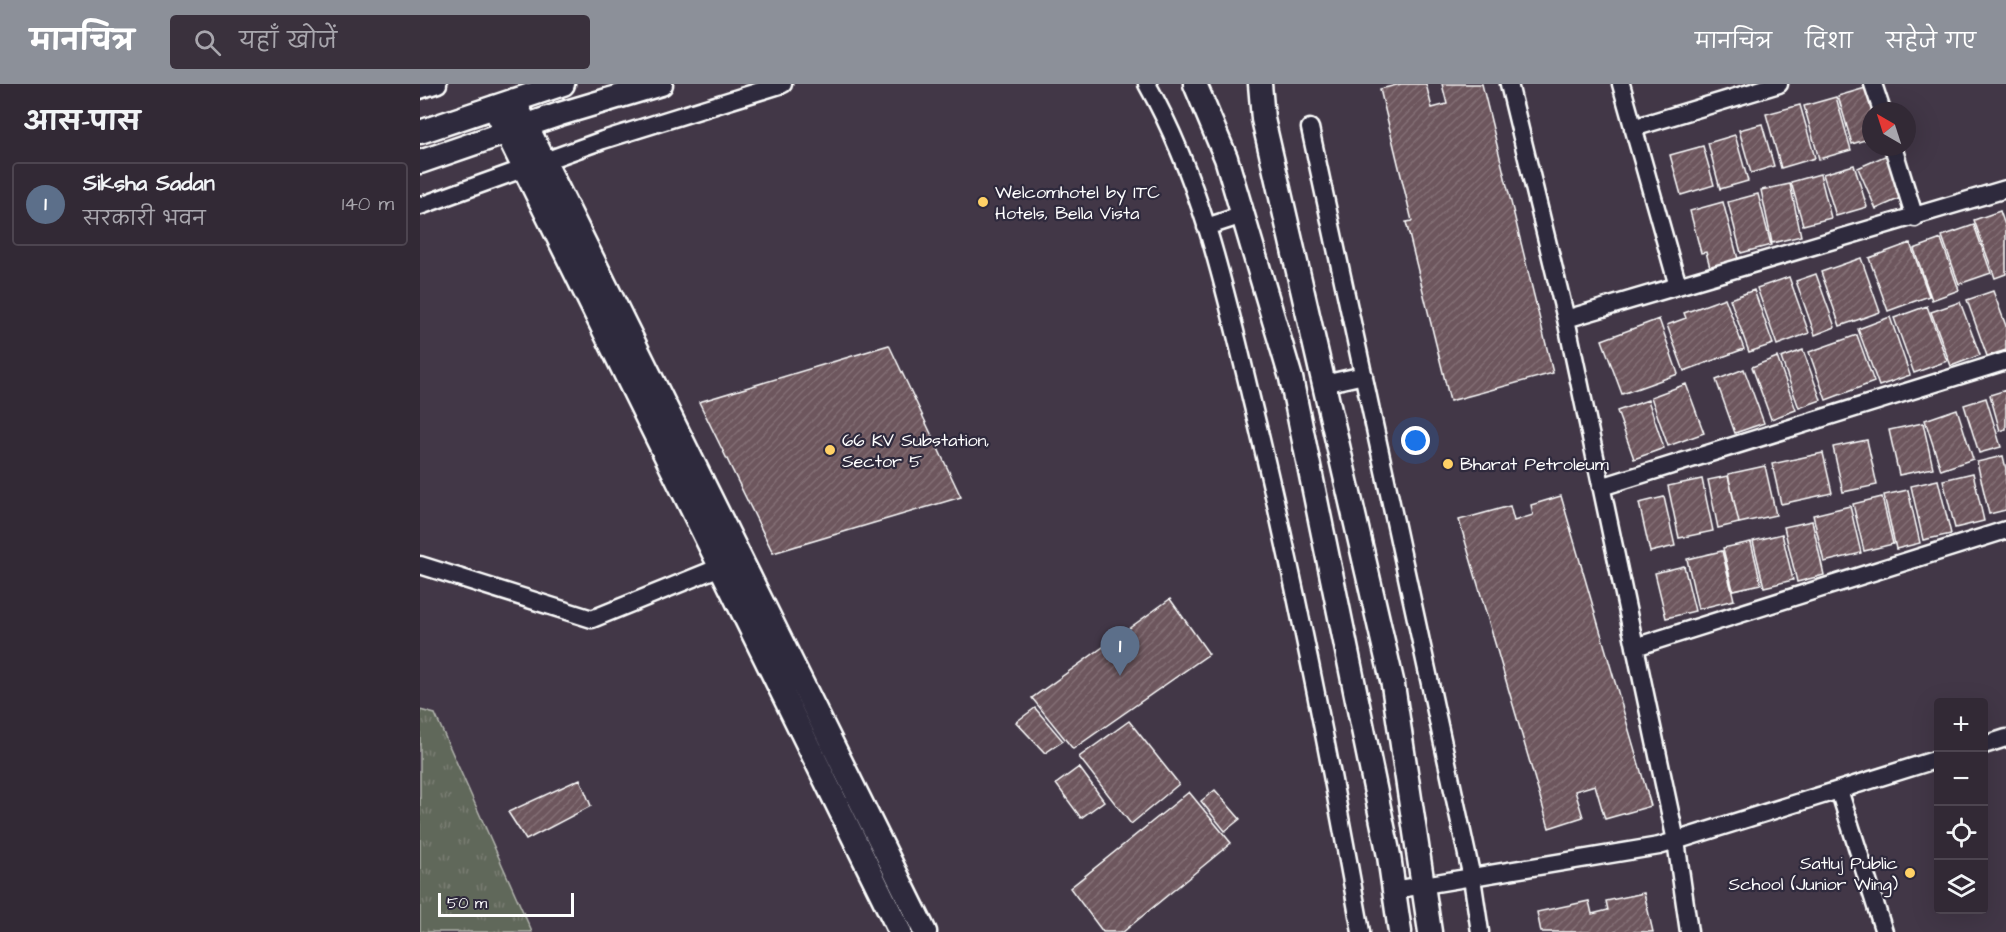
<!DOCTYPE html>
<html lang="hi">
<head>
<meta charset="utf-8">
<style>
  body { margin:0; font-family:"Architects Daughter","Playpen Sans Deva",sans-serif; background:#3a313d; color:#f1f3f6 }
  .controls { position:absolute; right:18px; bottom:18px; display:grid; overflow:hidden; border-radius:6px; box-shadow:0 6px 24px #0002 }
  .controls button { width:54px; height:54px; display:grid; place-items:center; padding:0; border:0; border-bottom:2px solid #4d4550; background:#322935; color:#f1f3f6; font:30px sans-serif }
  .compass { position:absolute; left:1442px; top:18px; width:54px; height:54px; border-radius:50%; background:#322935; box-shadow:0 6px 24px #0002; rotate:321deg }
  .scale { position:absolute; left:18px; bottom:15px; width:136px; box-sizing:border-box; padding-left:6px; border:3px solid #fff; border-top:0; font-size:16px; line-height:21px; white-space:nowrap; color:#fff; -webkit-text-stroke:4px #2f2a3d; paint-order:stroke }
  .you { position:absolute; left:996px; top:357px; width:21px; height:21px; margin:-15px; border:4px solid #fff; border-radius:50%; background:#1a73e8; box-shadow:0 0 0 9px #1a73e833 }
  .badge { display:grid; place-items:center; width:39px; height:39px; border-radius:50%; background:#8c9099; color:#fff; font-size:20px; font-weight:700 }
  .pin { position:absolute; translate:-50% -50px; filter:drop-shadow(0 2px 3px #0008) }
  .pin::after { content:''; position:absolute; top:32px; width:21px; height:18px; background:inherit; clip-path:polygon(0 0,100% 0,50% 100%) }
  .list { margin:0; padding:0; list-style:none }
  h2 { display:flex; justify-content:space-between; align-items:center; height:78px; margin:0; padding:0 24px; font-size:26px }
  h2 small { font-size:20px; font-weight:400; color:#a8a6ad }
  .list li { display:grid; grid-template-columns:39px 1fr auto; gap:18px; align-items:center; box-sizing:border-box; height:84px; margin:0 12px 12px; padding:0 12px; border:2px solid #4d4550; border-radius:6px }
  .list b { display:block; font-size:22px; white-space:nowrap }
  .list p { margin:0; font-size:20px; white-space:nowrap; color:#a8a6ad }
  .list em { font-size:20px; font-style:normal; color:#a8a6ad }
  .icon { flex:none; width:33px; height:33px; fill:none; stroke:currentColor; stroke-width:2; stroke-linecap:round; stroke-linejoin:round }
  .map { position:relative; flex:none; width:1586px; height:848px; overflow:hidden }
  header { display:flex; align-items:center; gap:36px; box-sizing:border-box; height:84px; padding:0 30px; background:#8c9099; color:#fff }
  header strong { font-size:28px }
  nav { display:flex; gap:33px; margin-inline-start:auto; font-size:21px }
  .search { width:420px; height:54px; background:#3a313d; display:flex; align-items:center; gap:15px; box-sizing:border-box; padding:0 21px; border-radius:6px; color:#a8a6ad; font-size:22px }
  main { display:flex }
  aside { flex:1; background:#322935 }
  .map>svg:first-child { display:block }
  .park { fill:url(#park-tufts); stroke:#b0b3ac; stroke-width:1.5 }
  .building { fill:url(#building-hatch); stroke:#fff; stroke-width:1.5 }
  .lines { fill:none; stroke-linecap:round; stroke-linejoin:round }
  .street-casing { stroke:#fff; stroke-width:21 }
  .secondary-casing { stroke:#fff; stroke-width:27 }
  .street { stroke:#2f2a3d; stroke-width:16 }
  .secondary { stroke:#2f2a3d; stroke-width:22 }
  .poi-dot { fill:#ffd166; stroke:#2f2a3d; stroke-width:2 }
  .labels { text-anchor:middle; stroke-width:4.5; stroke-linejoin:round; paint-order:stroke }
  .poi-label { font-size:18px; fill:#fff; stroke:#2f2a3d; text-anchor:start }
</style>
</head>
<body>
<header>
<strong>मानचित्र</strong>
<div class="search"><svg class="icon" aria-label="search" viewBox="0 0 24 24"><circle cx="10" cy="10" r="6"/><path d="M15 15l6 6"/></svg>यहाँ खोजें</div>
<nav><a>मानचित्र</a><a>दिशा</a><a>सहेजे गए</a></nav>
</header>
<main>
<aside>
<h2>आस-पास<small></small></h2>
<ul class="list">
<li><span class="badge" style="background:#5c6f8a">1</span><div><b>Siksha Sadan</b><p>सरकारी भवन</p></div><em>140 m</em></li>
</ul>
</aside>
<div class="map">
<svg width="1586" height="848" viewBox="0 0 1586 848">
  <defs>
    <pattern id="park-tufts" width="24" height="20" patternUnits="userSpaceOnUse" patternTransform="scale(1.5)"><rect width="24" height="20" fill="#61675a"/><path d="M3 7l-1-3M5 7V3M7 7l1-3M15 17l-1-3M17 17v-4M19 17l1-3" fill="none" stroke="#797e73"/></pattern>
    <pattern id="building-hatch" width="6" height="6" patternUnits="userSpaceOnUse" patternTransform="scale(1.5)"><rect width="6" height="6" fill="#6d565d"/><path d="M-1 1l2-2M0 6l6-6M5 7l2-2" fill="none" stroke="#836f75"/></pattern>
  </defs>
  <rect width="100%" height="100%" fill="#423747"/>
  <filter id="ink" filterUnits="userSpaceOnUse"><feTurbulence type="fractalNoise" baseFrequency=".0167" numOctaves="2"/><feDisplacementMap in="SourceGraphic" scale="12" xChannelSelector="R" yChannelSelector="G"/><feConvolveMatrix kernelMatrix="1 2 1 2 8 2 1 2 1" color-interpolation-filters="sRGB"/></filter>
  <g filter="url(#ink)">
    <path class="park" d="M 0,626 L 15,630 L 112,848 L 0,848 Z"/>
    <path class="building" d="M 981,0 L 1006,0 L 1012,24 L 1027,20 L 1022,0 L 1062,0 L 1133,289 L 1030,317 L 986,138 L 992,137 L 960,5 Z
      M 1449,3 L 1455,27 L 1451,27 L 1451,54 L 1432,60 L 1418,12 Z
      M 1416,13 L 1431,66 L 1399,75 L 1384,22 Z
      M 1380,21 L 1395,74 L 1361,84 L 1346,30 Z
      M 1342,40 L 1354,82 L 1331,89 L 1319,46 Z
      M 1315,51 L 1328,97 L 1300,105 L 1288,59 Z
      M 1283,62 L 1294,101 L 1261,111 L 1250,71 Z
      M 1467,71 L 1485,112 L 1456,125 L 1438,84 Z
      M 1434,81 L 1447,123 L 1416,132 L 1403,90 Z
      M 1400,90 L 1411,134 L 1383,141 L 1371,98 Z
      M 1370,100 L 1381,152 L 1352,159 L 1341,106 Z
      M 1338,110 L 1351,161 L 1321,169 L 1308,118 Z
      M 1303,118 L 1318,175 L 1290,183 L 1286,168 L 1281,169 L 1270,127 Z
      M 1580,127 L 1586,144 L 1586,190 L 1575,194 L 1554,136 Z
      M 1554,141 L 1571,189 L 1539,200 L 1522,152 Z
      M 1521,155 L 1539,206 L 1512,216 L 1494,165 Z
      M 1490,159 L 1509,212 L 1468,227 L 1449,174 Z
      M 1441,174 L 1460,228 L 1420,242 L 1401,188 Z
      M 1396,190 L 1415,243 L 1395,251 L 1376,197 Z
      M 1369,193 L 1389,249 L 1357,261 L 1337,204 Z
      M 1334,206 L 1353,260 L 1329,268 L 1310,215 Z
      M 1573,207 L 1586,242 L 1586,266 L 1567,272 L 1547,216 Z
      M 1305,214 L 1324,265 L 1264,287 L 1247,241 L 1266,234 L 1264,229 Z
      M 1540,218 L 1560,271 L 1531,282 L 1511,228 Z
      M 1507,222 L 1527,277 L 1494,289 L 1474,234 Z
      M 1470,233 L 1490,291 L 1459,302 L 1438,245 Z
      M 1239,235 L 1258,290 L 1202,310 L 1182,256 Z
      M 1437,251 L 1454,298 L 1406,316 L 1389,268 Z
      M 469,261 L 541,413 L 353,469 L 279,318 Z
      M 1383,266 L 1401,316 L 1379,324 L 1361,274 Z
      M 1357,273 L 1376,326 L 1351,335 L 1332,283 Z
      M 1324,285 L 1344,339 L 1315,349 L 1296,296 Z
      M 1266,300 L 1284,349 L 1248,362 L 1231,313 Z
      M 1586,306 L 1586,345 L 1580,347 L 1570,311 Z
      M 1566,314 L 1581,363 L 1559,369 L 1544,321 Z
      M 1228,316 L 1244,364 L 1214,375 L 1197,327 Z
      M 1537,325 L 1553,375 L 1521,386 L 1505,336 Z
      M 1503,339 L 1513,384 L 1479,391 L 1469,346 Z
      M 1447,356 L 1457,401 L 1423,408 L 1413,363 Z
      M 1403,369 L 1412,409 L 1361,420 L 1352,380 Z
      M 1583,372 L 1586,385 L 1586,426 L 1569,430 L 1557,378 Z
      M 1345,382 L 1356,431 L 1319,439 L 1308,390 Z
      M 1553,389 L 1564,437 L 1535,444 L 1523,396 Z
      M 1308,392 L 1319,439 L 1298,444 L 1288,396 Z
      M 1282,395 L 1293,447 L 1259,454 L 1248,402 Z
      M 1518,396 L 1531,450 L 1503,456 L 1491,402 Z
      M 1488,406 L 1500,459 L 1476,465 L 1464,411 Z
      M 1141,412 L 1231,722 L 1185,735 L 1175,701 L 1155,707 L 1163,733 L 1129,744 L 1039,436 L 1090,422 L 1094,437 L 1113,431 L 1111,421 Z
      M 1244,413 L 1255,462 L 1230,468 L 1219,419 Z
      M 1462,413 L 1473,460 L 1444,467 L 1433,420 Z
      M 1430,422 L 1441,469 L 1404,478 L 1393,431 Z
      M 1392,437 L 1404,491 L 1377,498 L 1364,443 Z
      M 1362,450 L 1373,496 L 1344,503 L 1333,457 Z
      M 1331,458 L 1341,500 L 1313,506 L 1303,464 Z
      M 1302,467 L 1314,516 L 1278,525 L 1267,475 Z
      M 1264,482 L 1275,527 L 1246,534 L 1235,489 Z
      M 750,515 L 789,570 L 653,665 L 612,614 Z
      M 615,624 L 643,657 L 625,669 L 596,638 Z
      M 709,637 L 759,700 L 711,740 L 659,673 Z
      M 659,683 L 684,717 L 661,734 L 636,700 Z
      M 160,695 L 171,722 L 106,756 L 88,728 Z
      M 795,706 L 820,735 L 805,747 L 781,717 Z
      M 769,708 L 811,759 L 703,848 L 683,848 L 650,804 Z
      M 1224,809 L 1233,848 L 1121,848 L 1117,828 L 1169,817 L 1172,830 L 1188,826 L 1186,817 Z"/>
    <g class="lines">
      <g class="street-casing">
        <path id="street" d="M 727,0 C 781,96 806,208 831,314 C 874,490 909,669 941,848
          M 1089,0 L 1146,235 L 1256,757 L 1269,848
          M 1201,0 L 1258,202
          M 1453,0 L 1462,27
          M 0,6 L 18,0
          M 890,44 L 1052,794 L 1060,848
          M 1213,44 L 1359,0
          M 1473,63 L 1495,134
          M 0,122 L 183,56 L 363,0
          M 786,143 L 823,131
          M 1146,235 L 1586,105
          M 904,300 L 944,291
          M 1181,403 L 1586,277
          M 0,481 L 172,535 L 310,479
          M 1215,563 L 1586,446
          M 1564,661 L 1586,654
          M 1419,706 L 1464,848
          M 974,806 L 1239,762 L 1518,675"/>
      </g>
      <g class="secondary-casing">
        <path id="secondary" d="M 775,0 L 806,74 L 871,294 L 969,772 L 980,848
          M 840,0 L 843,35 L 973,601 L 1010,848
          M 94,16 L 505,848
          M 74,23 L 480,848
          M 0,48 L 143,0
          M 0,78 L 140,30 L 241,0"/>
      </g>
      <use href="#street" class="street"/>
      <use href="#secondary" class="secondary"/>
    </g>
  </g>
  <g class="poi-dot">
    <circle cx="563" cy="118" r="6"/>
    <circle cx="410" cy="366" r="6"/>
    <circle cx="1028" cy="380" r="6"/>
    <circle cx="1490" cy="789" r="6"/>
  </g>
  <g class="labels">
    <g class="poi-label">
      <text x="575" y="114">Welcomhotel by ITC<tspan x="575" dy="21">Hotels, Bella Vista</tspan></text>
      <text x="422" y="362">66 KV Substation,<tspan x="422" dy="21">Sector 5</tspan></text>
      <text x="1040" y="386">Bharat Petroleum</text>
      <text x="1478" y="785" text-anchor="end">Satluj Public<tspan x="1478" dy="21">School (Junior Wing)</tspan></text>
    </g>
  </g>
</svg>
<div class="controls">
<button>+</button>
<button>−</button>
<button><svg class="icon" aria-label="locate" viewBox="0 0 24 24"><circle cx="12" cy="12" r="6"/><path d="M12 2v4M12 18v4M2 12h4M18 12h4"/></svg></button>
<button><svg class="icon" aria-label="layers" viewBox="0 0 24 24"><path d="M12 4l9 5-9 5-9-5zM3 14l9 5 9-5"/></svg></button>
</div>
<svg class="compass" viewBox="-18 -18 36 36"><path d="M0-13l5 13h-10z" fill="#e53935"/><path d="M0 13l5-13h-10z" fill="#a8a6ad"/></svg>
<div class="scale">50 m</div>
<div class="you"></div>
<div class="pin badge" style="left:700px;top:592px;background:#5c6f8a">1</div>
</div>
</main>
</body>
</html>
